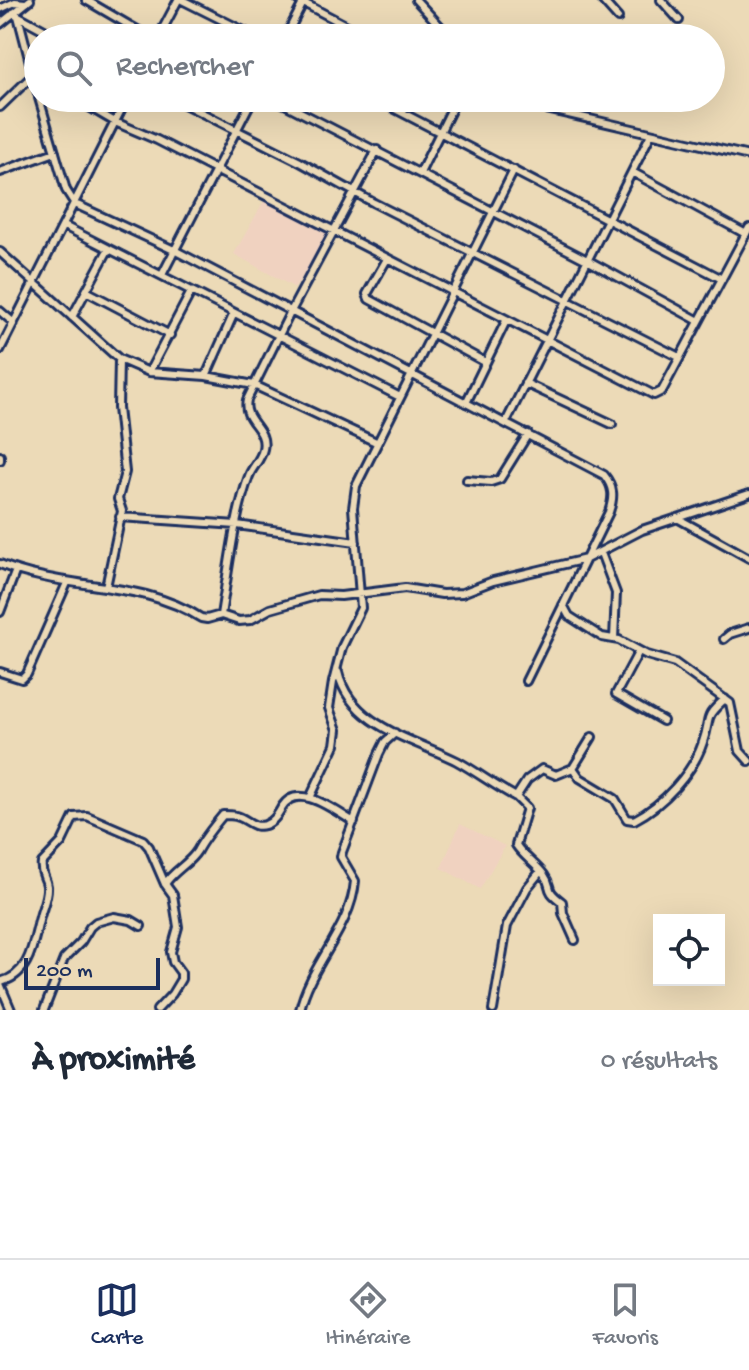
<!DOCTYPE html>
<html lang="fr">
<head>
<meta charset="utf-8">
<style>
  body { margin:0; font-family:"Gochi Hand",sans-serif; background:#f2f2f3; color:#1f2937 }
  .controls { position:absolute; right:24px; bottom:24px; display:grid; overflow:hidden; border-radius:0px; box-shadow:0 8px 32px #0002 }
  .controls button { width:72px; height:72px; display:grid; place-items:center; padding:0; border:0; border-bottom:2px solid #e0e1e3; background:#fff; color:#1f2937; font:40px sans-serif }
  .scale { position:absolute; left:24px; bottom:20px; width:136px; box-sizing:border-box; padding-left:8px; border:4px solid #1b2f5e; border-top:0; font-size:22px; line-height:28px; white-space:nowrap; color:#1b2f5e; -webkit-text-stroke:6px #ecdab7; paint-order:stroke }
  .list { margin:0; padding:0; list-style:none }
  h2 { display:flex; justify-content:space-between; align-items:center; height:104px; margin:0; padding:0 32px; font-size:34px }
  h2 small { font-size:26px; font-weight:400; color:#747a83 }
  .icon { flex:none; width:44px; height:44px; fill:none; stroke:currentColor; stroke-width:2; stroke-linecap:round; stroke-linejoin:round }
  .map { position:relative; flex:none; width:749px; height:1010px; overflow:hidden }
  .search { position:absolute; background:#fff; box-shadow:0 8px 32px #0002; left:24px; right:24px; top:24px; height:88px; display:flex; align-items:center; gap:20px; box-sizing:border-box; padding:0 28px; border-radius:44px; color:#747a83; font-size:30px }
  .sheet { height:248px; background:#fff }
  nav { display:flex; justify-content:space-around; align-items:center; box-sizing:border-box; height:112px; border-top:2px solid #e0e1e3; background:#fff; font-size:22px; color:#747a83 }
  nav a { display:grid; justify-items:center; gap:4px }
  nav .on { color:#1b2f5e }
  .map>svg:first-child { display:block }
  .built { fill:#f0d2c0 }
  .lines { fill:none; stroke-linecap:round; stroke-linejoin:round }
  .minor-casing { stroke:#1b2f5e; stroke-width:12 }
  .minor { stroke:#ecdab7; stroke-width:6 }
</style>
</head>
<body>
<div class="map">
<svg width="749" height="1010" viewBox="0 0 749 1010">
  <rect width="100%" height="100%" fill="#ecdab7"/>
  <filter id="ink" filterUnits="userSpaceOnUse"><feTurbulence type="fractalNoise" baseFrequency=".0125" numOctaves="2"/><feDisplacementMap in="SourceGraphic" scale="16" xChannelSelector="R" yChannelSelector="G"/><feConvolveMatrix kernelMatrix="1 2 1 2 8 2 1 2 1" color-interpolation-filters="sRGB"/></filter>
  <g filter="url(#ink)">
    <path class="built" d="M 265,199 L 331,232 L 295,288 L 234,254 Z
      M 460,824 L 505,846 L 480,889 L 441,868 Z"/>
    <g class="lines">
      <g class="minor-casing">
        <path id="minor" d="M 86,0 L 151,38
          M 182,0 L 258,38
          M 298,0 L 370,38
          M 416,0 L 451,38
          M 602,0 L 618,18
          M 661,0 L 679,20
          M 0,9 L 15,2 L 25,3
          M 13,13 L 59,38
          M 18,16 L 38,93
          M 0,24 L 30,0
          M 158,38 L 178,0
          M 285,38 L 303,3
          M 39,98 L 66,190 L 75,204 L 176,251 L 604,475 C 614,487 614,497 609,512 L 526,681
          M 74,98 L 115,122 L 157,140 L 654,395 L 662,391 L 749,228
          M 172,98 L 300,162 L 374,203 L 679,357
          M 273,98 L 589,261 L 699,321
          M 374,98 L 722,279
          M 499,98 L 749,156
          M 0,107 L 34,74
          M 0,172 L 55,152
          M 632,172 L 746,234
          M 420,173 L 457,98
          M 64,226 L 400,397
          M 0,252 L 119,359 L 149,372 L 206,376 L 254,385 L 376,442
          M 387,259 L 367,294 L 369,299 L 485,362
          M 162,275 L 253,98
          M 86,291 L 170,335
          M 0,311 L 14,323
          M 72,317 L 108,250
          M 0,350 L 127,98
          M 149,372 L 191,292
          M 206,376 L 234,313
          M 525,383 L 612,424
          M 466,403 L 506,321
          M 506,422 L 651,134
          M 0,456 L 0,460
          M 467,480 L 491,482 L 500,479 L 528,434
          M 120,517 L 237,525 L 356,542
          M 677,518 L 749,558
          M 601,553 L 616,593 L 614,639
          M 0,564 C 64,591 141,579 201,618 L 207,619 L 221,615 L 239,621 L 250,620 L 270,609 L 319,595 L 341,596 L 405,588 L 442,594 L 462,593 L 493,581 L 586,559 L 642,530 L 749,494
          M 106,587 L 122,511 L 118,499 L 125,472 L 118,408 L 119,359
          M 563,605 L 569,616 L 602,637 L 619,640 L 647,655 L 675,663 L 730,703 L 740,751 L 749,761
          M 0,612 L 16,570
          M 221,615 C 228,573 234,516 249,476 C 252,467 261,460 263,449 C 268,428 242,421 247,400 L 290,313 L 377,150
          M 724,639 L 730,634 L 749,628
          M 639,651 L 616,694 L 663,721
          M 0,672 L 22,679 L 27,674 L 67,583
          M 338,672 C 351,727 414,739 457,761 C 477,772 495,786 516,797 L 527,780 L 542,769 L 556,775 L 573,768 L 592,737
          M 573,768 L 580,778 L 615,799 L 627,819 L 634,820 C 663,805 693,773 703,742 C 712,717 702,719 725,699
          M 516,797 L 527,808 L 516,845 C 523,856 536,864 544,875 C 554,889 543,888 562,902 L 563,913 L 575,940
          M 310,798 L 335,745 L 337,730 L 329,708 L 333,682 L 342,647 L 361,608 L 353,508 L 356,486 L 514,170
          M 165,884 C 173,871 189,864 197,851 C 204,838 213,827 223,815 C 227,815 232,815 236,816 C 247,818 252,829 265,825 C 274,822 278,814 282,807 C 298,781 335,811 354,822
          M 0,982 C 31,975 33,942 40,917 C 42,908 48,896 47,886 C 46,877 40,874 42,863 L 62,842 L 74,817 L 87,816 L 143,840 L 149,847 L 165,884 L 173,895 L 178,927 L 171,952 L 173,962 L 181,973 L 181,979 L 172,994 L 157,1010
          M 0,984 L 11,1010
          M 44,1010 L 64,959 L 81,942 L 90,927 L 96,922 L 114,917 L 131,920 L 141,926
          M 300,1010 C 310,964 351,929 355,881 L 341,857 L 342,852 L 379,754 L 385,742 L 395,733
          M 493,1010 L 507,926 L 527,888 L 540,872"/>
      </g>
      <use href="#minor" class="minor"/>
    </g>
  </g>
</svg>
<div class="controls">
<button><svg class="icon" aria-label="locate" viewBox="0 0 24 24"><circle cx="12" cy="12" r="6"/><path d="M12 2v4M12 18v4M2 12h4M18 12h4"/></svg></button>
</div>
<div class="scale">200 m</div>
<div class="search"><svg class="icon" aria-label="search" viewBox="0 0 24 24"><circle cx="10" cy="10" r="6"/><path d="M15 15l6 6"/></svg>Rechercher</div>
</div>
<section class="sheet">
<h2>À proximité<small>0 résultats</small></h2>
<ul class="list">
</ul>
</section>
<nav>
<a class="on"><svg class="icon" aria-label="map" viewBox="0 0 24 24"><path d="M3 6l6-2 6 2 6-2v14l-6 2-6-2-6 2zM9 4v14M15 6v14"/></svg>Carte</a>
<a><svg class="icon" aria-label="directions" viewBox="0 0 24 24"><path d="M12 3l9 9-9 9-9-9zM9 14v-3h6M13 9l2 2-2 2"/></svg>Itinéraire</a>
<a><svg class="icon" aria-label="saved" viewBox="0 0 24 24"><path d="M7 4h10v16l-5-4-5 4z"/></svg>Favoris</a>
</nav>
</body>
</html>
